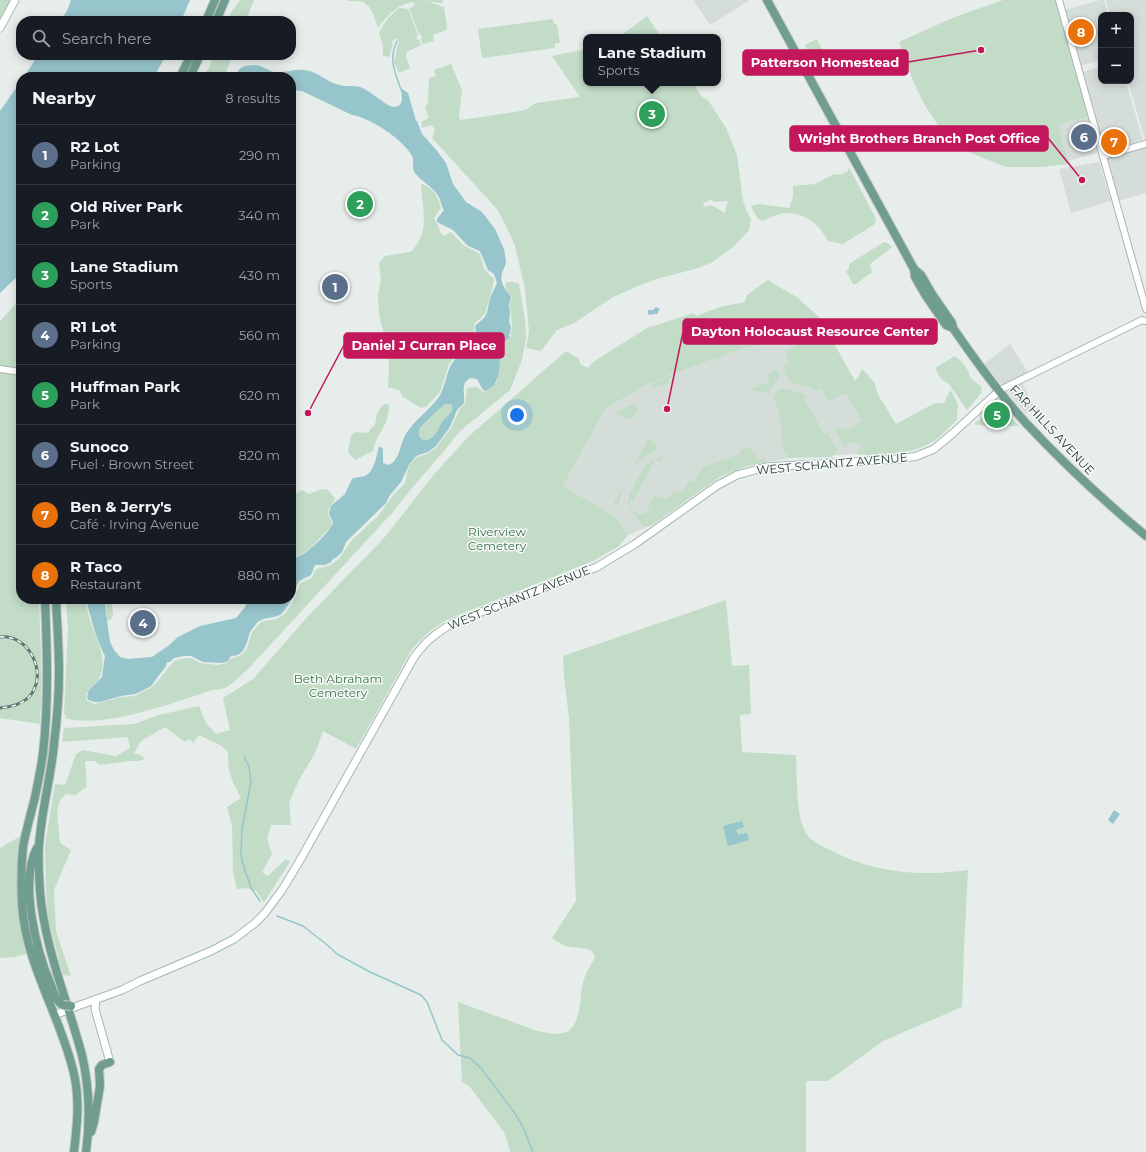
<!DOCTYPE html>
<html lang="en">
<head>
<meta charset="utf-8">
<style>
  body { margin:0; font-family:Montserrat,sans-serif; background:#242831; color:#f1f3f6 }
  .controls { position:absolute; right:12px; top:12px; display:grid; overflow:hidden; border-radius:8px; box-shadow:0 2px 10px #0003 }
  .controls button { width:36px; height:36px; display:grid; place-items:center; padding:0; border:0; border-bottom:1px solid #363941; background:#171b24; color:#f1f3f6; font:20px sans-serif }
  .you { position:absolute; left:517px; top:415px; width:14px; height:14px; margin:-10px; border:3px solid #fff; border-radius:50%; background:#1a73e8; box-shadow:0 0 0 6px #1a73e833 }
  .badge { display:grid; place-items:center; width:26px; height:26px; border-radius:50%; background:#0f766e; color:#fff; font-size:13px; font-weight:700 }
  .pin { position:absolute; translate:-50% -50%; border:2px solid #fff; box-shadow:0 1px 4px #0006 }
  .popup { position:absolute; left:583px; top:34px; width:138px; height:52px; box-sizing:border-box; display:grid; place-content:center; border-radius:8px; background:#171b24; filter:drop-shadow(0 1px 3px #0005); font-size:13px; white-space:nowrap; color:#9ea1a6 }
  .popup b { font-size:15px; color:#f1f3f6 }
  .popup::after { content:''; position:absolute; left:50%; top:100%; margin-left:-8px; border:8px solid transparent; border-top-color:#171b24 }
  .list { margin:0; padding:0; list-style:none }
  h2 { display:flex; justify-content:space-between; align-items:center; height:52px; margin:0; padding:0 16px; font-size:17px }
  h2 small { font-size:13px; font-weight:400; color:#9ea1a6 }
  .list li { display:grid; grid-template-columns:26px 1fr auto; gap:12px; align-items:center; box-sizing:border-box; height:60px; padding:0 16px; border-top:1px solid #363941 }
  .list b { display:block; font-size:15px; white-space:nowrap }
  .list p { margin:0; font-size:13px; white-space:nowrap; color:#9ea1a6 }
  .list em { font-size:13px; font-style:normal; color:#9ea1a6 }
  .icon { flex:none; width:22px; height:22px; fill:none; stroke:currentColor; stroke-width:2; stroke-linecap:round; stroke-linejoin:round }
  .map { position:relative; flex:none; width:1146px; height:1152px; overflow:hidden }
  .search { position:absolute; background:#171b24; box-shadow:0 2px 10px #0003; left:16px; top:16px; width:280px; height:44px; display:flex; align-items:center; gap:10px; box-sizing:border-box; padding:0 14px; border-radius:16px; color:#9ea1a6; font-size:15px }
  .panel { position:absolute; background:#171b24; box-shadow:0 2px 10px #0003; left:16px; top:72px; width:280px; height:532px; border-radius:16px }
  .map>svg:first-child { display:block }
  .built { fill:#d5ddd9 }
  .green { fill:#c2dcc8; fill-rule:evenodd }
  .water { fill:#96c5cb; fill-rule:evenodd }
  .lines { fill:none; stroke-linecap:round; stroke-linejoin:round }
  .stream { stroke:#96c5cb; stroke-width:1.5 }
  .tertiary-casing { stroke:#a9b5b1; stroke-width:8 }
  .secondary-casing { stroke:#a6b8b1; stroke-width:9 }
  .primary-casing { stroke:#c3c9c7; stroke-width:10 }
  .tertiary { stroke:#fff; stroke-width:6 }
  .secondary { stroke:#fff; stroke-width:7 }
  .primary { stroke:#709d90; stroke-width:8 }
  .rail-casing { stroke:#627972; stroke-width:3 }
  .rail { stroke:#f7faf8; stroke-width:1.5; stroke-dasharray:4.5; stroke-linecap:butt }
  .primary-bridge-casing { stroke:#c3c9c7; stroke-width:10; stroke-linecap:butt }
  .primary-bridge { stroke:#709d90; stroke-width:8 }
  .labels { text-anchor:middle; stroke-width:3; stroke-linejoin:round; paint-order:stroke }
  .street-label { font-size:12px; fill:#273e37; stroke:#f7faf8 }
  .park-label { font-size:12px; fill:#36704a; stroke:#f7faf8 }
  .leader { fill:none; stroke:#c2185b; stroke-width:1.5 }
  .callout-dot { fill:#c2185b; stroke:#f7faf8; stroke-width:1.5 }
  .callout { fill:#c2185b; stroke:#c2185b; stroke-width:1.5 }
  .callout-label { font-size:13px; text-anchor:middle; font-weight:bold; fill:#fff }
</style>
</head>
<body>
<div class="map">
<svg width="1146" height="1152" viewBox="0 0 1146 1152">
  <rect width="100%" height="100%" fill="#e6edea"/>
  <path class="built" d="M 693,0 L 750,0 L 710,25 Z
    M 1100,0 L 1104,0 L 1108,15 L 1101,15 L 1101,60 L 1080,66 L 1065,10 Z
    M 1106,0 L 1146,0 L 1146,144 L 1128,81 L 1131,81 L 1131,15 L 1110,15 Z
    M 1101,67 L 1101,81 L 1126,81 L 1143,141 L 1104,152 L 1082,72 Z
    M 1088,117 L 1098,153 L 1068,161 L 1058,125 Z
    M 1146,147 L 1146,193 L 1118,201 L 1106,159 Z
    M 1099,162 L 1111,201 L 1071,213 L 1059,169 Z
    M 792,336 L 856,382 L 862,369 L 874,382 L 878,395 L 889,413 L 863,445 L 856,454 L 789,458 L 747,466 L 721,476 L 652,525 L 628,535 L 616,517 L 563,486 L 605,409 L 650,383 L 672,374 L 745,348 Z
    M 1010,344 L 1031,377 L 1022,382 L 1035,408 L 1025,413 L 984,364 Z"/>
  <path class="green" d="M 0,0 L 15,0 L 0,28 Z
    M 240,0 L 254,0 L 246,21 L 227,21 L 231,13 Z
    M 346,0 L 443,0 L 443,3 C 409,0 399,0 378,28 C 375,19 371,2 359,1 C 354,1 351,2 346,0 Z
    M 1003,0 L 1059,0 L 1091,116 L 1058,125 L 1069,164 L 1040,167 L 1006,167 L 961,149 L 938,125 L 924,104 L 913,81 L 899,42 L 952,18 Z
    M 415,2 L 429,2 L 444,7 L 447,28 L 446,30 L 433,35 L 434,41 L 423,44 L 421,40 L 422,36 L 419,34 L 409,8 L 413,7 Z
    M 399,8 L 408,9 L 418,35 L 416,39 L 419,40 L 421,45 L 407,52 L 406,56 L 410,68 L 399,73 L 394,62 L 399,41 L 396,38 L 391,42 L 393,44 L 389,57 L 383,56 L 383,45 L 379,33 L 382,27 L 390,16 Z
    M 647,16 L 661,37 L 619,37 Z
    M 553,19 L 554,24 L 557,24 L 560,43 L 555,43 L 555,48 L 482,58 L 478,29 Z
    M 817,39 L 829,63 L 818,69 L 805,45 Z
    M 586,49 L 586,83 L 693,83 L 702,97 L 708,100 L 726,128 L 737,155 L 743,201 L 746,209 L 751,219 L 749,230 L 733,247 L 711,263 L 695,269 L 660,278 L 640,285 L 613,297 L 574,323 L 557,330 L 541,351 L 526,348 L 529,331 L 525,289 L 515,246 L 507,228 L 497,209 L 432,138 L 435,129 L 431,125 L 422,128 L 421,122 L 429,118 L 425,108 L 428,102 L 429,78 L 436,76 L 434,70 L 451,64 L 462,90 L 459,115 L 460,120 L 515,112 L 525,110 L 536,103 L 580,97 L 552,56 ZM 712,199 L 713,202 L 728,201 L 725,213 L 711,205 L 703,207 L 704,203 Z
    M 214,55 L 233,55 L 224,77 L 202,77 L 209,68 Z
    M 849,167 L 876,219 L 875,224 L 843,244 L 828,241 C 819,224 807,214 786,213 C 779,213 769,218 762,221 L 757,218 L 751,206 L 759,204 L 789,208 L 793,197 L 793,186 L 815,184 L 834,174 L 840,175 L 848,171 Z
    M 421,184 C 432,186 439,198 441,208 L 434,218 C 435,221 437,223 438,226 C 440,230 439,233 444,236 L 451,232 L 463,245 L 480,254 L 484,269 L 494,279 L 493,286 L 485,314 L 474,324 L 474,334 L 449,364 L 440,392 L 427,406 L 421,408 L 403,397 L 399,390 L 388,387 L 389,362 L 388,350 L 387,343 L 381,324 L 379,312 L 378,294 L 381,280 L 379,263 L 385,256 L 411,252 C 431,230 422,210 421,184 Z
    M 884,242 L 889,244 L 892,247 L 870,264 L 872,272 L 856,284 L 853,284 L 846,271 L 849,269 L 849,264 Z
    M 768,280 L 798,298 L 819,317 L 855,381 L 859,376 L 862,369 L 874,382 L 878,395 L 896,424 L 935,403 L 944,403 C 947,399 947,394 951,390 L 958,405 L 957,412 L 957,420 C 949,427 941,437 932,442 C 912,454 879,457 856,454 L 862,445 C 854,442 848,440 844,448 L 835,429 L 839,427 L 842,430 L 848,427 L 850,429 L 862,421 L 846,393 L 829,401 L 821,388 L 815,391 L 809,387 L 790,382 L 787,378 L 784,365 L 789,363 L 785,350 L 796,348 L 792,336 L 745,348 L 672,374 L 650,383 L 605,409 L 563,486 L 616,517 L 628,535 L 619,546 L 593,561 L 453,617 C 436,625 424,635 412,649 L 356,749 L 323,731 L 315,753 L 299,780 L 289,803 L 291,825 L 271,825 L 267,839 L 272,854 L 262,872 L 268,876 L 286,859 L 290,862 L 264,902 L 256,891 L 246,888 L 237,889 L 233,872 L 232,825 L 227,807 L 241,798 C 232,781 227,771 228,752 C 221,743 210,741 199,735 L 193,743 L 189,739 L 185,742 L 165,727 L 141,741 L 134,753 L 142,756 L 145,759 L 139,761 L 129,761 L 100,765 L 94,761 L 85,761 L 87,786 L 76,795 L 66,794 L 60,800 L 57,812 L 60,843 L 71,850 L 54,890 L 56,931 L 71,976 L 63,975 L 48,918 L 46,888 L 45,846 L 55,784 L 65,785 L 76,754 L 83,750 L 116,756 L 130,748 L 128,737 L 62,742 L 64,728 L 134,724 L 159,715 L 199,706 L 206,723 L 216,734 L 230,730 L 223,698 L 253,679 L 311,613 L 384,538 L 436,472 L 468,437 L 566,351 L 579,359 L 580,364 L 588,368 L 593,362 L 647,328 L 694,313 L 696,316 L 720,307 L 745,302 L 747,295 Z
    M 507,282 L 513,282 L 519,284 L 525,320 L 526,338 L 522,360 L 510,390 L 459,432 L 445,450 L 417,482 L 392,513 L 248,669 C 241,675 234,682 227,687 C 221,690 215,689 209,691 C 173,703 103,729 66,718 L 64,713 L 68,629 L 66,599 L 85,599 C 87,608 89,618 92,626 C 98,643 109,663 98,680 C 94,685 89,689 86,694 L 86,700 L 94,704 L 122,697 L 135,696 L 150,688 L 156,683 L 174,661 L 180,659 L 191,658 L 200,663 L 217,665 L 227,663 C 233,655 236,659 242,654 C 249,649 248,642 251,635 C 252,632 256,628 258,625 C 265,618 270,622 278,618 C 290,614 296,594 301,583 L 312,578 L 315,570 L 319,568 L 329,566 L 339,559 L 352,540 L 378,516 L 394,494 L 405,483 L 409,466 L 413,461 L 417,457 L 427,454 L 436,448 L 451,428 L 461,407 L 465,404 L 467,388 L 476,387 L 484,392 L 497,382 C 500,369 497,347 510,339 L 512,327 L 510,304 L 512,297 L 508,293 L 505,286 Z
    M 21,298 L 21,599 L 39,599 L 42,684 L 40,724 L 0,718 L 0,321 Z
    M 955,356 C 962,362 969,368 970,378 L 982,387 L 981,393 L 967,410 L 949,384 L 941,379 L 935,368 Z
    M 778,370 C 782,378 773,386 767,393 L 748,390 L 770,382 L 768,377 L 771,372 Z
    M 670,375 L 668,383 L 648,390 L 656,382 Z
    M 784,388 L 807,395 L 804,398 L 824,434 L 828,433 L 837,451 L 832,457 L 789,458 L 783,451 L 780,414 L 773,397 L 778,390 Z
    M 387,404 L 389,405 C 389,419 384,427 377,438 C 375,442 374,447 373,451 L 355,460 L 348,452 L 351,435 L 356,432 L 368,433 L 371,428 L 375,425 L 377,414 L 382,405 Z
    M 445,404 L 449,404 L 452,405 C 454,412 448,415 443,420 C 439,426 437,433 431,438 C 423,444 416,436 420,428 C 422,425 441,407 445,404 Z
    M 632,404 L 636,405 L 638,411 L 631,419 L 630,420 L 616,413 Z
    M 997,406 L 1002,407 L 1019,426 L 986,426 L 974,424 Z
    M 648,439 L 657,444 L 656,450 C 652,453 647,455 642,458 C 634,464 624,484 621,494 C 620,498 620,502 618,506 L 613,505 Z
    M 752,448 L 752,452 L 755,452 L 757,459 L 765,459 L 767,462 L 747,466 L 721,476 L 652,525 L 646,527 L 642,525 L 631,511 L 628,502 L 629,494 L 645,466 L 663,455 L 660,461 L 655,460 L 633,501 L 630,500 L 630,507 L 633,509 L 633,511 L 640,515 L 641,514 L 645,515 L 654,496 L 667,499 L 674,492 C 683,492 685,489 689,481 L 694,483 L 703,467 L 740,454 L 742,449 Z
    M 322,489 L 328,490 L 335,498 C 334,504 328,507 328,513 L 332,524 L 330,528 C 321,536 309,552 297,556 L 291,548 L 291,502 L 295,494 L 302,490 L 309,494 Z
    M 104,599 L 114,599 L 112,606 L 113,615 L 111,619 L 107,621 L 106,608 Z
    M 726,600 L 732,666 L 749,665 L 751,714 L 740,715 L 742,752 L 796,755 C 797,775 796,815 805,831 C 809,840 820,845 828,849 C 874,873 918,877 968,870 L 964,950 L 962,1007 L 883,1041 L 828,1081 L 806,1081 L 806,1152 L 510,1152 L 507,1140 L 504,1132 L 469,1086 L 462,1082 L 458,1002 L 537,1031 C 565,1037 576,1035 580,1004 C 581,997 581,990 583,983 C 585,973 591,966 595,957 C 593,945 575,949 566,946 C 561,944 556,941 552,938 L 576,901 L 569,718 L 564,677 L 563,656 Z
    M 26,833 L 22,865 L 30,953 L 14,957 L 0,958 L 0,848 Z"/>
  <path class="water" d="M 71,0 L 190,0 L 181,21 L 60,21 L 67,11 Z
    M 38,55 L 166,55 L 154,77 L 24,77 Z
    M 254,65 C 262,65 267,70 274,72 C 285,73 295,69 305,70 C 318,72 327,82 339,85 C 346,87 353,85 360,87 C 370,90 387,107 394,107 C 404,107 402,96 401,90 L 402,89 L 408,93 L 416,121 L 417,121 L 422,134 L 438,152 L 446,163 L 453,184 L 466,202 L 482,212 L 495,229 L 504,249 L 506,261 C 506,266 503,269 502,273 C 499,283 506,290 511,297 L 509,305 L 510,313 L 509,322 L 511,327 L 509,336 L 510,338 C 494,347 504,371 495,383 C 493,387 488,389 485,391 L 483,390 L 477,379 L 470,378 C 460,384 465,393 464,403 L 457,410 L 450,427 L 436,446 L 428,452 L 416,456 L 409,465 L 401,482 L 390,495 L 386,503 L 346,542 L 342,552 L 337,557 L 333,559 L 331,562 L 325,565 L 315,565 L 311,575 L 299,581 C 296,586 295,591 293,596 C 291,601 287,607 283,612 C 277,620 263,615 256,624 C 254,627 250,631 249,635 C 246,645 244,656 231,656 L 228,661 L 223,663 L 203,662 L 191,656 L 184,656 L 174,658 L 170,662 L 167,662 L 166,666 L 151,686 L 142,691 L 135,694 L 121,696 L 100,702 L 95,702 L 88,700 L 87,696 L 89,690 L 102,677 L 105,656 C 96,639 91,618 86,599 L 104,599 L 110,642 L 114,650 L 120,657 L 127,659 L 152,657 L 168,646 L 178,637 L 200,626 L 236,618 L 246,606 L 245,599 L 291,599 L 291,550 L 296,557 C 304,557 331,531 333,523 L 329,513 L 331,506 L 345,494 L 352,479 C 356,477 361,477 365,476 C 375,471 376,456 379,447 L 381,447 L 383,449 L 383,463 L 389,465 C 400,461 400,443 406,434 C 415,419 429,411 439,397 C 445,387 446,375 451,365 C 458,354 468,344 476,334 L 475,326 L 484,318 L 487,313 L 490,298 L 497,283 L 494,274 L 488,270 L 480,251 L 468,246 L 453,230 L 437,222 L 437,219 L 444,210 C 441,206 441,199 437,194 C 431,186 421,181 415,173 C 411,167 415,162 412,156 C 404,140 369,117 352,115 L 302,91 L 291,90 L 291,77 L 264,77 L 259,76 L 234,77 C 241,66 242,66 254,65 ZM 445,404 L 449,404 L 452,405 C 454,412 448,415 443,420 C 439,426 437,434 431,438 C 423,444 416,436 420,428 C 422,425 441,407 445,404 Z
    M 21,81 L 21,273 L 0,293 L 0,111 Z
    M 656,307 L 660,309 L 657,314 L 654,314 L 650,315 L 648,314 L 648,310 L 653,310 Z
    M 1114,810 L 1120,814 L 1113,824 L 1108,820 Z
    M 742,821 L 744,827 L 736,830 L 738,835 L 747,833 L 749,840 L 728,846 L 723,826 Z"/>
  <g class="lines">
    <path class="stream" d="M 397,41 C 388,60 395,71 401,90
      M 244,757 L 249,766 L 251,782 L 242,829 L 241,851 L 242,861 L 251,888 L 260,901
      M 277,916 L 303,926 L 326,944 L 337,954 L 370,972 L 421,995 L 427,1002 L 442,1040 L 458,1055 L 470,1058 L 481,1068 L 514,1112 L 523,1127 L 533,1152"/>
    <g class="tertiary-casing">
      <path id="tertiary" d="M 1059,0 L 1146,309
        M 1103,156 L 1146,144
        M 0,369 L 21,372
        M 1000,390 L 1142,320 L 1146,321"/>
    </g>
    <g class="secondary-casing">
      <path id="secondary" d="M 0,28 L 15,0
        M 96,999 L 95,1009 L 110,1062
        M 72,1008 L 122,990 L 140,981 L 211,951 L 234,939 L 255,923 L 265,913 L 282,890 L 299,862 L 413,659 C 425,641 435,634 453,623 L 597,567 L 635,544 L 718,485 L 737,475 L 766,467 L 900,459 L 917,456 L 934,449 L 952,434 L 1000,390
        M 54,1015 L 65,1011"/>
    </g>
    <g class="primary-casing">
      <path id="primary" d="M 767,0 L 914,269 L 921,275 L 932,294 L 952,323 L 953,328 C 975,360 999,393 1025,422 C 1063,463 1103,500 1146,536
        M 206,21 L 215,0
        M 216,21 L 225,0
        M 180,77 L 191,55
        M 190,77 L 200,55
        M 914,269 L 915,277 L 926,296 L 946,325 L 953,328
        M 45,599 C 47,650 49,701 43,753 C 41,768 38,783 35,797 C 31,814 26,830 23,847 C 21,866 21,886 22,905 C 26,966 61,1016 74,1074 C 80,1100 77,1126 74,1152
        M 56,599 C 57,623 59,647 59,672 C 59,696 57,720 54,744 C 51,778 41,812 39,846 C 38,861 39,876 40,891 C 44,943 64,992 78,1041 C 89,1075 91,1116 86,1152
        M 37,848 C 19,881 36,951 51,985 C 54,992 55,1001 63,1005
        M 91,1132 L 94,1122 L 100,1086 L 99,1069 L 102,1065 L 110,1062"/>
    </g>
    <use href="#tertiary" class="tertiary"/>
    <use href="#secondary" class="secondary"/>
    <use href="#primary" class="primary"/>
    <g class="rail-casing">
      <path id="rail" d="M 0,637 C 30,634 49,675 29,697 C 21,705 10,707 0,708"/>
    </g>
    <use href="#rail" class="rail"/>
    <g class="primary-bridge-casing">
      <path id="primary-bridge" d="M 63,1005 L 71,1006"/>
    </g>
    <use href="#primary-bridge" class="primary-bridge"/>
  </g>
  <g class="labels">
    <g class="street-label">
      <text transform="translate(1052 430) rotate(47)" y="4">FAR HILLS AVENUE</text>
      <text transform="translate(832 464) rotate(-5)" y="4">WEST SCHANTZ AVENUE</text>
      <text transform="translate(519 598) rotate(-22)" y="4">WEST SCHANTZ AVENUE</text>
    </g>
    <g class="park-label">
      <text x="497" y="536">Riverview<tspan x="497" dy="14">Cemetery</tspan></text>
      <text x="338" y="683">Beth Abraham<tspan x="338" dy="14">Cemetery</tspan></text>
    </g>
  </g>
  <path class="leader" d="M981 50L908 62M1082 180L1048 138M667 409L683 332M308 413L344 345"/>
  <g class="callout-dot">
    <circle cx="981" cy="50" r="4"/>
    <circle cx="1082" cy="180" r="4"/>
    <circle cx="667" cy="409" r="4"/>
    <circle cx="308" cy="413" r="4"/>
  </g>
  <g class="callout">
    <rect x="743" y="50" width="165" height="25" rx="4"/>
    <rect x="790" y="126" width="258" height="25" rx="4"/>
    <rect x="683" y="319" width="254" height="25" rx="4"/>
    <rect x="344" y="333" width="160" height="25" rx="4"/>
  </g>
  <g class="callout-label">
    <text x="825" y="67">Patterson Homestead</text>
    <text x="919" y="143">Wright Brothers Branch Post Office</text>
    <text x="810" y="336">Dayton Holocaust Resource Center</text>
    <text x="424" y="350">Daniel J Curran Place</text>
  </g>
</svg>
<div class="controls">
<button>+</button>
<button>−</button>
</div>
<div class="you"></div>
<div class="pin badge" style="left:335px;top:287px;background:#5c6f8a">1</div>
<div class="pin badge" style="left:360px;top:204px;background:#2e9e5b">2</div>
<div class="pin badge" style="left:652px;top:114px;background:#2e9e5b">3</div>
<div class="popup"><b>Lane Stadium</b>Sports</div>
<div class="pin badge" style="left:143px;top:623px;background:#5c6f8a">4</div>
<div class="pin badge" style="left:997px;top:415px;background:#2e9e5b">5</div>
<div class="pin badge" style="left:1084px;top:137px;background:#5c6f8a">6</div>
<div class="pin badge" style="left:1114px;top:142px;background:#e8710a">7</div>
<div class="pin badge" style="left:1081px;top:32px;background:#e8710a">8</div>
<div class="search"><svg class="icon" aria-label="search" viewBox="0 0 24 24"><circle cx="10" cy="10" r="6"/><path d="M15 15l6 6"/></svg>Search here</div>
<section class="panel">
<h2>Nearby<small>8 results</small></h2>
<ul class="list">
<li><span class="badge" style="background:#5c6f8a">1</span><div><b>R2 Lot</b><p>Parking</p></div><em>290 m</em></li>
<li><span class="badge" style="background:#2e9e5b">2</span><div><b>Old River Park</b><p>Park</p></div><em>340 m</em></li>
<li><span class="badge" style="background:#2e9e5b">3</span><div><b>Lane Stadium</b><p>Sports</p></div><em>430 m</em></li>
<li><span class="badge" style="background:#5c6f8a">4</span><div><b>R1 Lot</b><p>Parking</p></div><em>560 m</em></li>
<li><span class="badge" style="background:#2e9e5b">5</span><div><b>Huffman Park</b><p>Park</p></div><em>620 m</em></li>
<li><span class="badge" style="background:#5c6f8a">6</span><div><b>Sunoco</b><p>Fuel · Brown Street</p></div><em>820 m</em></li>
<li><span class="badge" style="background:#e8710a">7</span><div><b>Ben &amp; Jerry's</b><p>Café · Irving Avenue</p></div><em>850 m</em></li>
<li><span class="badge" style="background:#e8710a">8</span><div><b>R Taco</b><p>Restaurant</p></div><em>880 m</em></li>
</ul>
</section>
</div>
</body>
</html>
